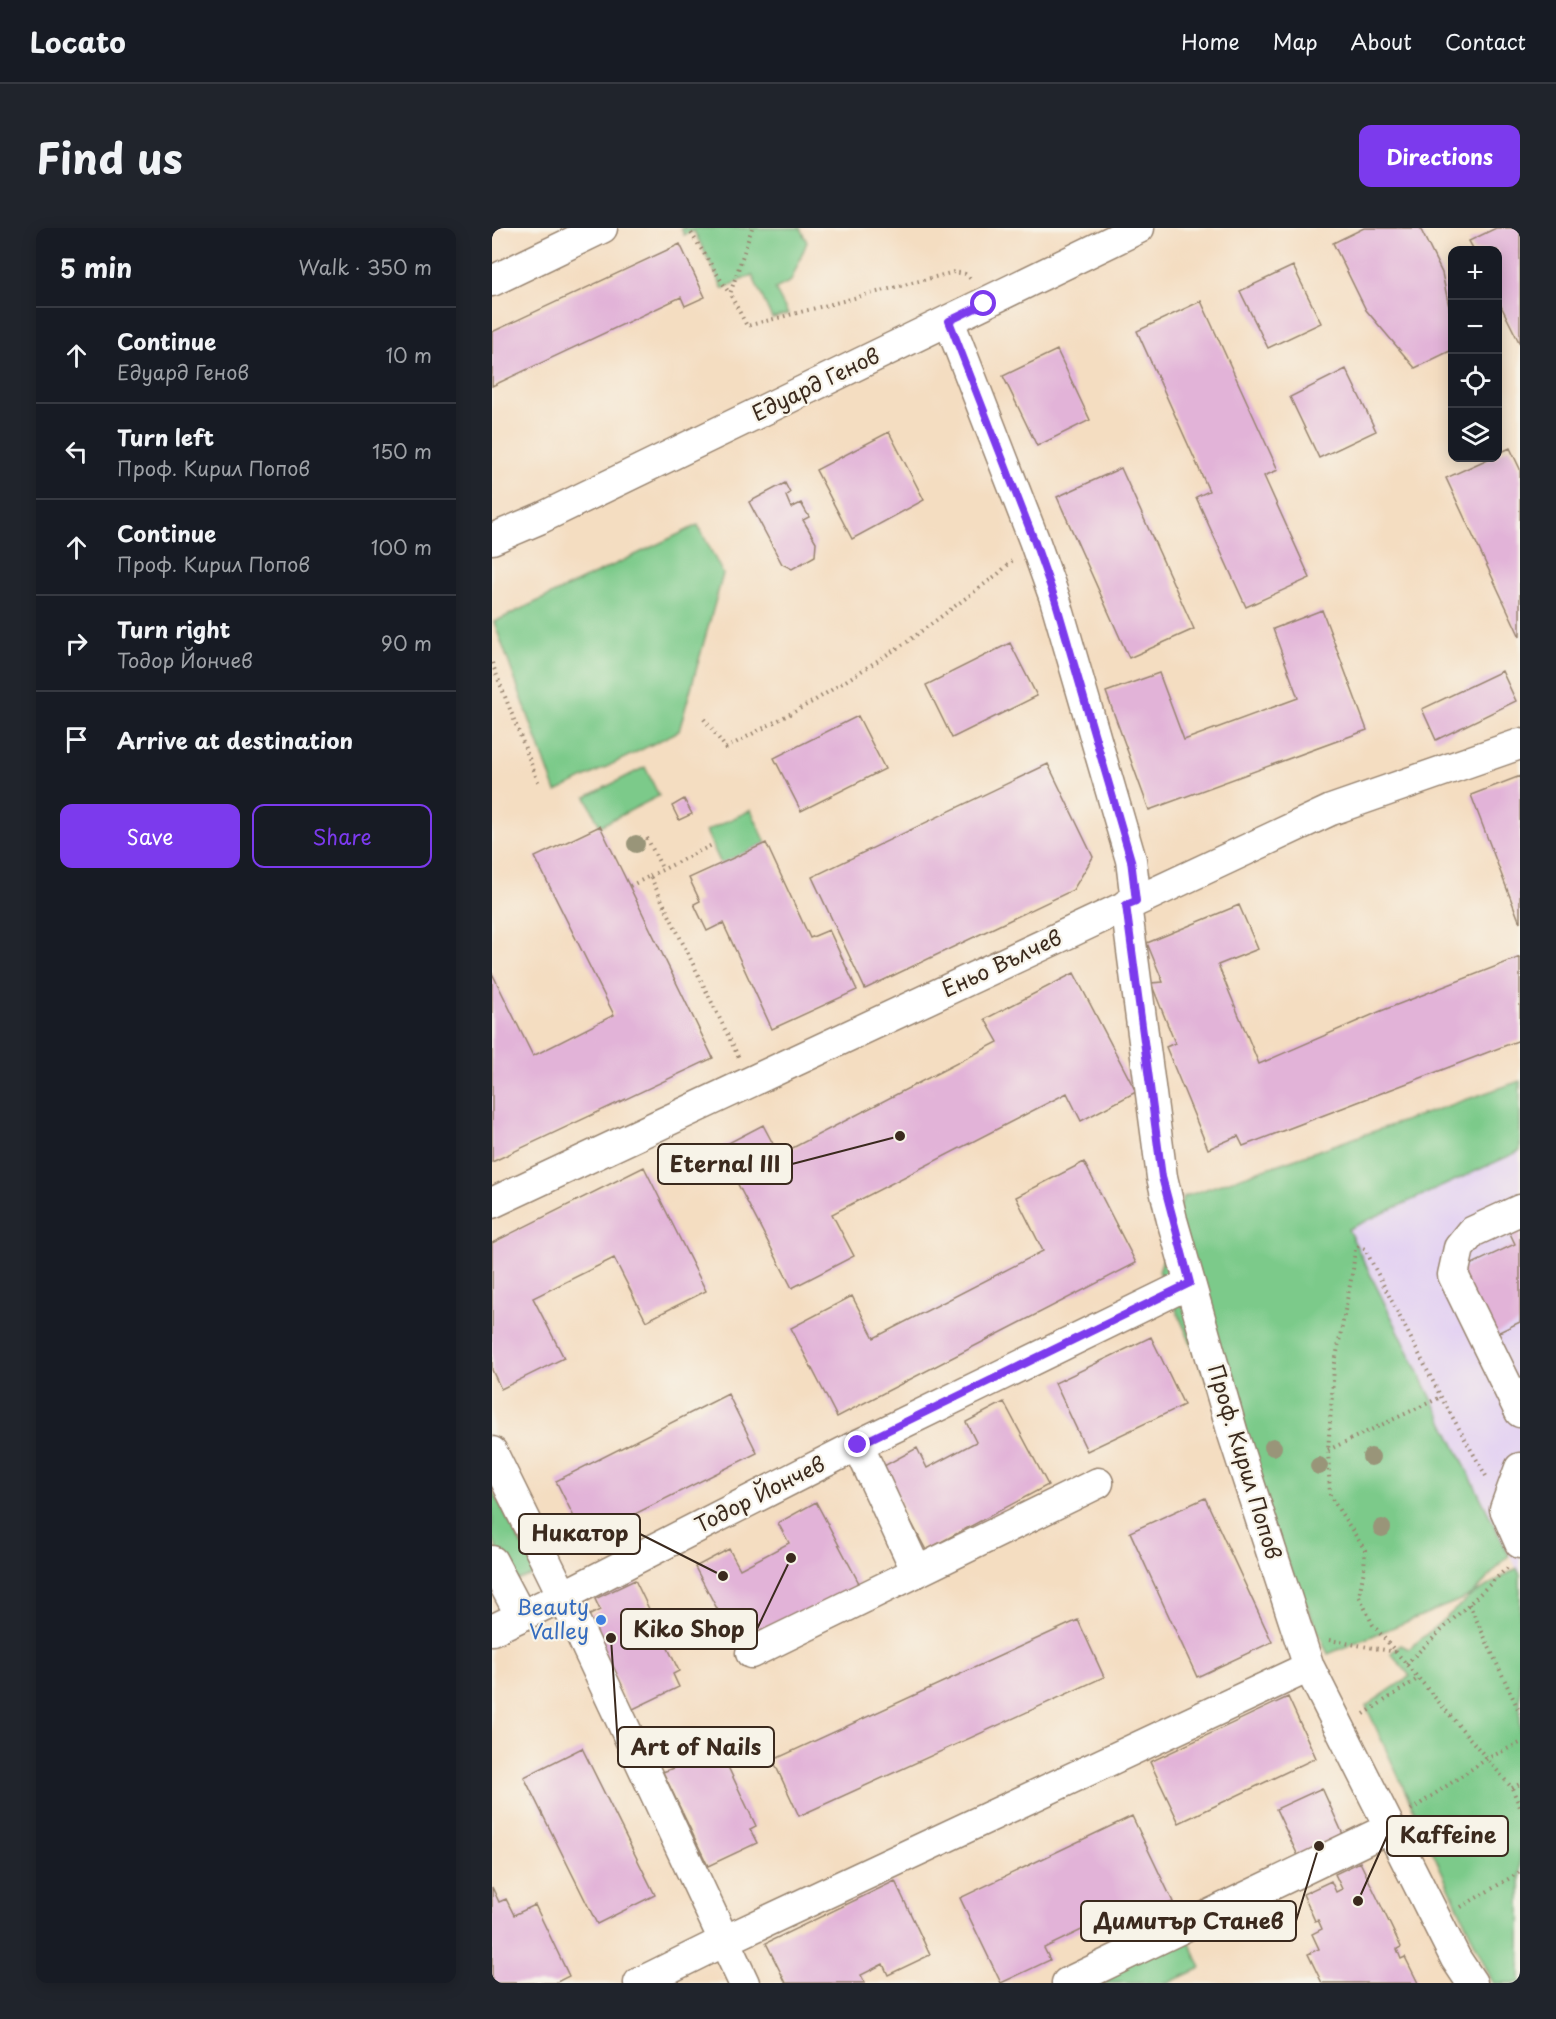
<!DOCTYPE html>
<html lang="en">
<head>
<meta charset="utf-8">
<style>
  body { margin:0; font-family:"Playpen Sans",sans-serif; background:#20242c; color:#f1f3f6 }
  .controls { position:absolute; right:18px; top:18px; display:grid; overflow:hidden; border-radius:12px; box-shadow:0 3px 15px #0003 }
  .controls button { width:54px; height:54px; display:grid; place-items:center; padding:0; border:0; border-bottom:2px solid #363941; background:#171b24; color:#f1f3f6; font:30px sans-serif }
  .stop { position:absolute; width:18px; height:18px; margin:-14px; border:4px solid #7c3aed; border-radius:50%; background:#fff }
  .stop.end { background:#7c3aed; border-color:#fff; box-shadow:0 2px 6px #0008 }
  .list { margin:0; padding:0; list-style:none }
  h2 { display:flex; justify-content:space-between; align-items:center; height:78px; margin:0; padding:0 24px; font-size:26px }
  h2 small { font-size:20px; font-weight:400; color:#9ea1a6 }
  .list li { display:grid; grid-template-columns:39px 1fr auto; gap:18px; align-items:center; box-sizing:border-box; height:96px; padding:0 24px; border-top:2px solid #363941 }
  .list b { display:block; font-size:22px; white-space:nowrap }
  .list p { margin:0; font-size:20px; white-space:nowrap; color:#9ea1a6 }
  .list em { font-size:20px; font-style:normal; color:#9ea1a6 }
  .actions { display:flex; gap:12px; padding:18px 24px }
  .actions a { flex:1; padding:14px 0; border:2px solid #7c3aed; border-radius:12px; text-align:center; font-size:21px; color:#7c3aed }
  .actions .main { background:#7c3aed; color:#fff }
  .icon { flex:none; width:33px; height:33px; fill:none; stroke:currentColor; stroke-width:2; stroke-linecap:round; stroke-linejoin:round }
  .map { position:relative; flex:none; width:1028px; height:1755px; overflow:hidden; border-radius:12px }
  header { display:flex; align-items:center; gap:36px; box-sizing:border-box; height:84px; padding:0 30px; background:#171b24; border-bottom:2px solid #363941 }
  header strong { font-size:28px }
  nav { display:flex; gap:33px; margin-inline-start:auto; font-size:21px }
  .intro { display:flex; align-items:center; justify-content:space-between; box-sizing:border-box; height:144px; padding:0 36px }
  h1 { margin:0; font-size:42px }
  .button { padding:15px 27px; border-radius:12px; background:#7c3aed; color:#fff; font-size:21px; font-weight:700 }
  main { display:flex; gap:36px; padding:0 36px }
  aside { flex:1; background:#171b24; border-radius:12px; box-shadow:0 3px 15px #0003 }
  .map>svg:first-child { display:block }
  .built { fill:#e4d3f2 }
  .green { fill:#7bca8a; stroke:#5b7a54; stroke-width:1.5 }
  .building { fill:#e2b3d8 }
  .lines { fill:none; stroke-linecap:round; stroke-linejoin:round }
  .minor-casing { stroke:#988470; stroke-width:33 }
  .path { stroke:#988470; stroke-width:4; stroke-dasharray:1.5 4.5; stroke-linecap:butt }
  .minor { stroke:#fff; stroke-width:30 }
  .tree { fill:#999579 }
  .route { stroke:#7c3aed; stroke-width:8 }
  .shop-dot { fill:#3f7fe0; stroke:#f7f3e8; stroke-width:2 }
  .labels { text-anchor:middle; stroke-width:4.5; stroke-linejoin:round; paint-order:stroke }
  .street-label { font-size:21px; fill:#3b2a1e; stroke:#f7f3e8 }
  .shop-label { font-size:21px; fill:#366cbe; stroke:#f7f3e8; text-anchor:end }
  .leader { fill:none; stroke:#3b2a1e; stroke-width:2 }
  .callout-dot { fill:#3b2a1e; stroke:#f7f3e8; stroke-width:2 }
  .callout { fill:#f7f3e8; stroke:#3b2a1e; stroke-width:2 }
  .callout-label { font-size:22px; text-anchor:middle; font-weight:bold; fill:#3b2a1e }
</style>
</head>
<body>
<header>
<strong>Locato</strong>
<nav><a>Home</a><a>Map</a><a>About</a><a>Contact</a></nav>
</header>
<div class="intro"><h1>Find us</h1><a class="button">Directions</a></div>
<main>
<aside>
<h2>5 min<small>Walk · 350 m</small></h2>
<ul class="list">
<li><svg class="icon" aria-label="ahead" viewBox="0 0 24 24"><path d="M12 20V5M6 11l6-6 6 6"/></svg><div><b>Continue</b><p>Едуард Генов</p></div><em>10 m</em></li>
<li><svg class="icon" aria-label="left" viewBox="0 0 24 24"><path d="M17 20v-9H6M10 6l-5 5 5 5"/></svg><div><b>Turn left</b><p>Проф. Кирил Попов</p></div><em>150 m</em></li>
<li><svg class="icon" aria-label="ahead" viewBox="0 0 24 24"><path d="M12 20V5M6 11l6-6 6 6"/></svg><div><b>Continue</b><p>Проф. Кирил Попов</p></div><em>100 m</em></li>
<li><svg class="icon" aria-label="right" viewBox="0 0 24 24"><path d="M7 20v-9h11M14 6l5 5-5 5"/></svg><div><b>Turn right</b><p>Тодор Йончев</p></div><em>90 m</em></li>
<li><svg class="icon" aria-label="arrive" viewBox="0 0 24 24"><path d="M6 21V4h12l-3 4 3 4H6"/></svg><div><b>Arrive at destination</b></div></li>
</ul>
<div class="actions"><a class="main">Save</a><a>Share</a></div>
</aside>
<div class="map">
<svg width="1028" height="1755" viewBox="0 0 1028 1755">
  <rect width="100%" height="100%" fill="#f7f3e8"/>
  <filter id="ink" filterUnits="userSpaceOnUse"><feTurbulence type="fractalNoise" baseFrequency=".0167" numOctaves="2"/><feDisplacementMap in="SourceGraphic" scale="12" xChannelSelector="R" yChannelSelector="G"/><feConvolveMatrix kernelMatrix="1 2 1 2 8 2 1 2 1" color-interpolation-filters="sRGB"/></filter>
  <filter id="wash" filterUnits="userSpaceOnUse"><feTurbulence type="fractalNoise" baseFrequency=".008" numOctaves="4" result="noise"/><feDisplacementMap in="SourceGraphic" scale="24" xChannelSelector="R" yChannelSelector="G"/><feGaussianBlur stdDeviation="1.35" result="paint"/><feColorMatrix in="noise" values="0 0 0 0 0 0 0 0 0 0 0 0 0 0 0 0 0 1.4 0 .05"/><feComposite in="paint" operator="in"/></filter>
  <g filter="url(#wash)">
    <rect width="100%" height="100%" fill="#f4ddc1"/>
    <path class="built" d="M 1028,923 L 1028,1347 L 855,1001 Z"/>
    <path class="green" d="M 189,0 L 308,0 L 315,14 L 299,53 L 283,61 L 296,86 L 280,90 L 260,47 L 231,61 L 202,3 L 192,7 Z
      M 206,297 L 231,346 L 187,503 L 64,564 L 2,394 Z
      M 153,539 L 167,568 L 108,598 L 94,569 Z
      M 259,582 L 274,615 L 229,636 L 214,603 Z
      M 1028,853 L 1028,923 L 856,1001 L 1017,1327 L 980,1367 L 836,1426 L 667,1043 L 691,969 Z
      M 0,1262 L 45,1346 L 21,1353 L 0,1310 Z
      M 1025,1340 L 1028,1347 L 1028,1755 L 1001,1755 L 874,1478 L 918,1448 L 899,1425 L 909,1417 L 917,1421 L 980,1367 Z
      M 691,1700 L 709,1740 L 676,1755 L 575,1755 Z"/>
    <g id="blocks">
      <path class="building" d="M 872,0 L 928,0 L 950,45 L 960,93 L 960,122 L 923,140 L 874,82 L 841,15 Z
        M 1004,0 L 1028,0 L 1028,116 L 1005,70 L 1005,22 L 982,22 L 977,13 Z
        M 188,16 L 213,69 L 193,78 L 189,69 L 0,158 L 0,104 Z
        M 801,38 L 829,95 L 776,120 L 748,63 Z
        M 709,73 L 786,242 L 772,248 L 818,350 L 754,379 L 704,269 L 717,263 L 645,103 Z
        M 565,122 L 598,192 L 545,218 L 511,148 Z
        M 854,141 L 884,203 L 827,230 L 798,169 Z
        M 397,204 L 432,272 L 360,311 L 324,242 Z
        M 1018,220 L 1028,241 L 1028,409 L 954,250 L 998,230 L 1005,230 L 1005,226 Z
        M 629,240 L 702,401 L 637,430 L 565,269 Z
        M 293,255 L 298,265 L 294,268 L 299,280 L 309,275 L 317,289 L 311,292 L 324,314 L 323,328 L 300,341 L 290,336 L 257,274 Z
        M 830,382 L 875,502 L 657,582 L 614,464 L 667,445 L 692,512 L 806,470 L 781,401 Z
        M 518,415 L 545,468 L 460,510 L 434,457 Z
        M 1010,443 L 1024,473 L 944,512 L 930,481 Z
        M 366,488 L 393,541 L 309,583 L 282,530 Z
        M 556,536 L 601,629 L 581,662 L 373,761 L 320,649 Z
        M 1028,548 L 1028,695 L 979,567 Z
        M 192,571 L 200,586 L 187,592 L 180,578 Z
        M 108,598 L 221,830 L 0,934 L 0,745 L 41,828 L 122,787 L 43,629 Z
        M 274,615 L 318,710 L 337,702 L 365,762 L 280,801 L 231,695 L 215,703 L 202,676 L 208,673 L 197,650 Z
        M 747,677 L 766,721 L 726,737 L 767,836 L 889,783 L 1028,729 L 1028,812 L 751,918 L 746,908 L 716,921 L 674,819 L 683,815 L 659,755 L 671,754 L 655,715 Z
        M 582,745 L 644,864 L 589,893 L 575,865 L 340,986 L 362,1028 L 300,1060 L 227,920 L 271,897 L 287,927 L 506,814 L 493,791 Z
        M 592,934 L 644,1035 L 345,1189 L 299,1100 L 360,1068 L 382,1110 L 551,1023 L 524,969 Z
        M 152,939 L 214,1063 L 154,1093 L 122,1030 L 41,1070 L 72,1130 L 9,1161 L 0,1142 L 0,1015 Z
        M 1028,996 L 1028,1094 L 995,1110 L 965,1043 L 1023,1016 L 1016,1001 Z
        M 659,1109 L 692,1177 L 595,1223 L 563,1155 Z
        M 236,1166 L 265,1225 L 93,1311 L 64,1253 Z
        M 512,1174 L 556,1257 L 434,1322 L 390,1239 L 425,1220 L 435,1240 L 484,1214 L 474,1194 Z
        M 713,1270 L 780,1414 L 705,1449 L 638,1304 Z
        M 324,1274 L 368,1357 L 247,1422 L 203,1339 L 237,1321 L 248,1341 L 297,1315 L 286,1295 Z
        M 143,1352 L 187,1443 L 181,1446 L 187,1459 L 139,1482 L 94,1389 L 108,1382 L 103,1371 Z
        M 586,1392 L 612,1449 L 307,1588 L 281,1532 Z
        M 796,1469 L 824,1530 L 687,1595 L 658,1534 Z
        M 221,1507 L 264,1598 L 258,1601 L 265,1615 L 216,1638 L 171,1544 L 186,1538 L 181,1527 Z
        M 90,1520 L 163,1667 L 105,1696 L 32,1549 Z
        M 830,1560 L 854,1613 L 809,1634 L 784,1581 Z
        M 640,1588 L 681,1674 L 631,1698 L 625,1685 L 552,1720 L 558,1732 L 509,1755 L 468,1670 Z
        M 868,1634 L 909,1719 L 905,1721 L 909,1731 L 913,1729 L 926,1755 L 830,1755 L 816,1726 L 827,1721 L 820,1706 L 830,1701 L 826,1692 L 823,1693 L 811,1666 L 839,1653 L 844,1664 L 850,1661 L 843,1646 Z
        M 403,1653 L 438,1727 L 396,1747 L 391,1736 L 369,1747 L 373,1755 L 294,1755 L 274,1715 Z
        M 0,1659 L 7,1674 L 14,1671 L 22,1687 L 43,1677 L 77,1748 L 63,1755 L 0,1755 Z"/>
    </g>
  </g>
  <g filter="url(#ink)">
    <use href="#blocks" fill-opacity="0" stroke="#988470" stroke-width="1.5"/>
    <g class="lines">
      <g class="minor-casing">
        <path id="minor" d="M 0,53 L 110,0
          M 457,93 L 542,312 L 563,371 L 639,632 L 644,673
          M 0,311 L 47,291 L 647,0
          M 634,677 L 670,949 L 680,992 L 741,1206 L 817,1439 L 964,1731 L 980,1755
          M 0,975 L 839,582 L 1028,516
          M 1028,982 L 980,1004 L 967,1020 L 961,1047 L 1028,1184
          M 366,1217 L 425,1344
          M 0,1224 L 71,1368 L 252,1755
          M 1028,1240 L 1013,1281 L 1028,1315
          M 0,1333 L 29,1388
          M 0,1402 L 71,1368 L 366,1217 L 698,1055
          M 259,1425 L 606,1255
          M 147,1755 L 232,1713 L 817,1439
          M 575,1755 L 898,1600"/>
      </g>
      <path class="path" d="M 196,0 L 237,65
        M 260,0 L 238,66 L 255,98 L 462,44 L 473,46 L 479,51
        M 0,435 L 47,556
        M 212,491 L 234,520 L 322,473 L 415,414 L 506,346 L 520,333
        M 155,610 L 171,642
        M 158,648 L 220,617
        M 138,658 L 158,648 L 247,830
        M 836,1222 L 949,1169
        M 994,1248 L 949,1169 L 873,1021 L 867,1018 L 863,1021 L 861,1041 L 842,1140 L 836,1222 L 838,1268 L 873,1322 L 872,1342 L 867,1368 L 881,1397 L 1020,1560 L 1028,1579
        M 977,1376 L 1028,1485
        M 837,1412 L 904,1424
        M 914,1436 L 1015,1340
        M 872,1486 L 927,1450
        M 1020,1560 L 1028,1556
        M 919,1582 L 996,1530 L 1028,1515
        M 969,1679 L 1028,1644"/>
      <use href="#minor" class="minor"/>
    </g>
    <g class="tree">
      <circle cx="144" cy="616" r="9"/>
      <circle cx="781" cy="1219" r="9"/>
      <circle cx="879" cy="1229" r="9"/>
      <circle cx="827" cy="1238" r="9"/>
      <circle cx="890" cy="1300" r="9"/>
    </g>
  </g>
  <g class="lines" filter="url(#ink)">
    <path class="route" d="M 366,1217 L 698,1055 L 670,949 L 634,677 L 644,673 L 639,632 L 563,371 L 542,312 L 457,93 L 492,76"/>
  </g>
  <circle class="shop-dot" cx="109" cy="1392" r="6"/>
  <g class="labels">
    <g class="street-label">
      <text transform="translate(324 157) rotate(-26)" y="7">Едуард Генов</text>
      <text transform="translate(510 736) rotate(-25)" y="7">Еньо Вълчев</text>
      <text transform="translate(752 1234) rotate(73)" y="7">Проф. Кирил Попов</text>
      <text transform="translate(268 1267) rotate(-27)" y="7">Тодор Йончев</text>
    </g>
    <g class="shop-label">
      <text x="97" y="1387">Beauty<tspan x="97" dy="24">Valley</tspan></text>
    </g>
  </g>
  <path class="leader" d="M408 908L300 936M231 1348L148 1306M299 1330L265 1401M119 1410L126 1519M866 1673L895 1608M827 1618L804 1693"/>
  <g class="callout-dot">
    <circle cx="408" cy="908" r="6"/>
    <circle cx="231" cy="1348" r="6"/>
    <circle cx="299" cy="1330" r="6"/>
    <circle cx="119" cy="1410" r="6"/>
    <circle cx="866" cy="1673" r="6"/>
    <circle cx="827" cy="1618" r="6"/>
  </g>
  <g class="callout">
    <rect x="166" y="916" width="134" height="40" rx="6"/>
    <rect x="27" y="1286" width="121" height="40" rx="6"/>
    <rect x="129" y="1381" width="136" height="40" rx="6"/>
    <rect x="126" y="1499" width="156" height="40" rx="6"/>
    <rect x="895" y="1588" width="121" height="40" rx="6"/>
    <rect x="589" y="1673" width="215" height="40" rx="6"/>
  </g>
  <g class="callout-label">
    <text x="233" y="944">Eternal III</text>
    <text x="88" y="1313">Никатор</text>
    <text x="197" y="1409">Kiko Shop</text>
    <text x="204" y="1527">Art of Nails</text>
    <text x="956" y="1615">Kaffeine</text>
    <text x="697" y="1701">Димитър Станев</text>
  </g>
</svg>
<div class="controls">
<button>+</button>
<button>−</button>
<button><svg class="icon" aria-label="locate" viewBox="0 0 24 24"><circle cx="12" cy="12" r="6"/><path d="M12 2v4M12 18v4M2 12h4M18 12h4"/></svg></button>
<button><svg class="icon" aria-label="layers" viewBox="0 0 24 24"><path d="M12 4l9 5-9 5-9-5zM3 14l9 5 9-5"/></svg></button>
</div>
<div class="stop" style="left:492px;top:76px"></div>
<div class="stop end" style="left:366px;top:1217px"></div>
</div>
</main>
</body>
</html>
